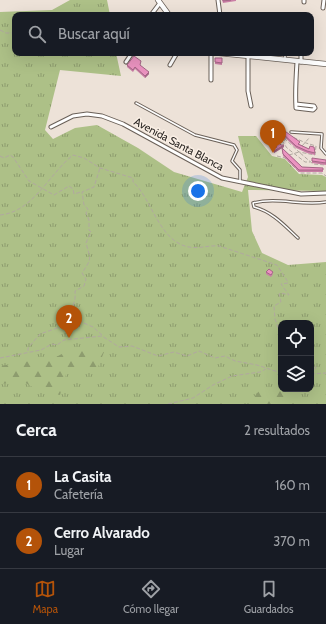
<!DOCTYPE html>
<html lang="es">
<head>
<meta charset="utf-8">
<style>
  body { margin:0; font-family:Cabin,sans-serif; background:#242831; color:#f1f3f6 }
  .controls { position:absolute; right:12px; bottom:12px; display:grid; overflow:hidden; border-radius:8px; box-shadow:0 4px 16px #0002 }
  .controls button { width:36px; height:36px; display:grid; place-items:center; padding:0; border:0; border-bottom:1px solid #363941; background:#171b24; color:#f1f3f6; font:20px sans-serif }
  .you { position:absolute; left:198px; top:191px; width:14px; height:14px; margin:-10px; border:3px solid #fff; border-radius:50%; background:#1a73e8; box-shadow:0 0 0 6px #1a73e833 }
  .badge { display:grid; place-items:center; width:26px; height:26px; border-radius:50%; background:#b45309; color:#fff; font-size:13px; font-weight:700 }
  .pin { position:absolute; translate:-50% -33px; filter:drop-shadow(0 1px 2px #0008) }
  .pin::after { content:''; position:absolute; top:21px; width:14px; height:12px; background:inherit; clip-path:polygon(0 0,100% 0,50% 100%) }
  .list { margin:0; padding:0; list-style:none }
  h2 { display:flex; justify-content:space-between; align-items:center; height:52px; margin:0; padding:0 16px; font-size:17px }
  h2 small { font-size:13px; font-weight:400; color:#9ea1a6 }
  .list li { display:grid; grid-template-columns:26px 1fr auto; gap:12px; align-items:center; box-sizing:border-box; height:56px; padding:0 16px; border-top:1px solid #363941 }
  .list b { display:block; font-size:15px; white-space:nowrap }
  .list p { margin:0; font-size:13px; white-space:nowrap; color:#9ea1a6 }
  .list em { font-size:13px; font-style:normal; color:#9ea1a6 }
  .icon { flex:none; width:22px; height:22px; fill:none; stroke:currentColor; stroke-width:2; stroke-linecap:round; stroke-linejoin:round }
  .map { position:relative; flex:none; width:326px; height:404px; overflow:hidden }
  .search { position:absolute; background:#171b24; box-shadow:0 4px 16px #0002; left:12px; right:12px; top:12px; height:44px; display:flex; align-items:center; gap:10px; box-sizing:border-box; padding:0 14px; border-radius:8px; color:#9ea1a6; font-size:15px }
  .sheet { height:164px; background:#171b24 }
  nav { display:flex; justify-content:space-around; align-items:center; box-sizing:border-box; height:56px; border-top:1px solid #363941; background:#171b24; font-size:11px; color:#9ea1a6 }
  nav a { display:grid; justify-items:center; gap:2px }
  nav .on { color:#b45309 }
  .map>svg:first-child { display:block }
  .grass { fill:url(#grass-tufts); fill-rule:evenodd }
  .forest { fill:url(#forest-firs) }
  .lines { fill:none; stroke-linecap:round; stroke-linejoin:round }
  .lane-casing { stroke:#6a6058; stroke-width:3.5 }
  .street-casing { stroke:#6a6058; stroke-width:5 }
  .secondary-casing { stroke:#6a6058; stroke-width:6 }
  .path { stroke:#b1a8a0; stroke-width:1; stroke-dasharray:4 2; stroke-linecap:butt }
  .lane { stroke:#fff; stroke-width:1.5 }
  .street { stroke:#fff; stroke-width:3 }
  .secondary { stroke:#fff; stroke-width:4.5 }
  .wall { fill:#ca7ea5 }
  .shaded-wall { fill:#a46786 }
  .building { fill:#eb93c0; stroke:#a46786 }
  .labels { text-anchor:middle; stroke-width:3; stroke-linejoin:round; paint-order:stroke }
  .street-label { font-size:11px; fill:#292522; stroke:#faefe5 }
</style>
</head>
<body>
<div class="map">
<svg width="326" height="404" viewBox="0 0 326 404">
  <defs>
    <pattern id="grass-tufts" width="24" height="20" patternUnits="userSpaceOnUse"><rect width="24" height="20" fill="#adc087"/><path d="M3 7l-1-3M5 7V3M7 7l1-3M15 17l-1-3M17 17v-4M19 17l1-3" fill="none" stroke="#8d9c6e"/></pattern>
    <pattern id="forest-firs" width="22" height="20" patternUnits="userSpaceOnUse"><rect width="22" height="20" fill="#adc087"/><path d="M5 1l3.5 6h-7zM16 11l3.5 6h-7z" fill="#8d9c6e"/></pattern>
  </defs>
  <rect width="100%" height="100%" fill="#ede2d8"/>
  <path class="grass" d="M 70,0 L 107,0 L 110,15 L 15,15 L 15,53 L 116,53 L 121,76 L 60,70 L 45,130 L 53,139 L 75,128 L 97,125 L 138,148 L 174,172 L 242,192 L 248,177 L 238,136 L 256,136 L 272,156 L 285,159 L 299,174 L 322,175 L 326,177 L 326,191 L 248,190 L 252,231 L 262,253 L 288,265 L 326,262 L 326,404 L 0,404 L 0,12 L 52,10 ZM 281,323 L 311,323 L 311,389 L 281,389 Z"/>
  <path class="forest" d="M 75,347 L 104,352 L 98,367 L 66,374 L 60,395 L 38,390 L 22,381 L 0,384 L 0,366 L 58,356 Z
    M 281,385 L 281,389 L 288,389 L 289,404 L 247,404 L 260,390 Z"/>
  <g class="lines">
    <g class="lane-casing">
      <path id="lane" d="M 285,59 L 285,53
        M 136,103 L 195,135 L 234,145 L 237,150 L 232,161 L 240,170 L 240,181
        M 291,132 L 322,134 L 321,148 L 326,154
        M 298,238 C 285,226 273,212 254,207 L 253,203 C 277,197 302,206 326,202"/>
    </g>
    <g class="street-casing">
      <path id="street" d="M 218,0 L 220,15
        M 304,2 L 304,0
        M 323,8 L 324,0
        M 151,15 L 160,3
        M 248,56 L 248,91 L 251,106
        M 126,62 L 132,53
        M 301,62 L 301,53
        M 170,65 L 177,53
        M 211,80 L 211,53
        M 296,104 L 314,106 L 315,108 L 313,110 L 296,108 C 295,93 296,77 297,62
        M 51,127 L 73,116 L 87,114 L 102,116 L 123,124 L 222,178 L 301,194 L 326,193"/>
    </g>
    <g class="secondary-casing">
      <path id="secondary" d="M 158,0 L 169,15
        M 219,53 L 326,64"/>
    </g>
    <path class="path" d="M 0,30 L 6,33 L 15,33
      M 288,135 L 306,143 L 316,146 L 315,155 L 299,152 L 285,139 Z
      M 284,141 L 285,139 L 280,135 L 274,136 L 280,138 L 287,148 L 305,162 L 310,162
      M 302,146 L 310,137
      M 289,155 L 299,152 L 313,164 L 326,165
      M 0,156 L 4,158 L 10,155 L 13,157 L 29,181 L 54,195 L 69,186 L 73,189 L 74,194 L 81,192
      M 277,156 L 285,158 L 300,173 L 322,173 L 326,176
      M 0,215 C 33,212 49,174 73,155 L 84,158 L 100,168 L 133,178 L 133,182 C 151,197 159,242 189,247 C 199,249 209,245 219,246 L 277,265 L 288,282 L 288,283 L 281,284 L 289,295 L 281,293 L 279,294 L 281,302 L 274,306 L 275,319 L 281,336
      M 70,317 C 72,305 76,304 75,291 L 84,286 L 86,279 L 82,273 C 93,257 90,259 86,243 L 91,232 L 89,230 L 89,220 L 86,213 L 88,209 L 84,205 L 82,192 L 94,187 L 100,168
      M 28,351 L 28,348 L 40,334 L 60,327 L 70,317 L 93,327 L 102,335
      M 0,358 L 41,350 L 52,344 L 57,345 L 64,340 L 102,336 L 119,347 L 132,346 L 158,356 L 174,352 L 187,356 L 199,351 L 215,358 L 225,356 L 235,361 L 257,365 L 281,373
      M 311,362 L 316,367 L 312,373
      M 311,374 L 326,373
      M 168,404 L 193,398 L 213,385 L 232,376 L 260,372 L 266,369"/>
    <use href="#lane" class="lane"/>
    <use href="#street" class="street"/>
    <use href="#secondary" class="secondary"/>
  </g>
  <path class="wall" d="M 222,0 L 236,0 L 236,1 L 223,3 Z
    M 222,58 L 222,65 L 215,64 L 215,62 Z
    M 127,65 L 140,65 L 149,74 L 145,78 L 135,69 L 133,72 L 127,67 Z
    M 280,131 L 300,144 L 299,144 L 315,153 L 315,155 L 307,153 L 296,148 L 280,133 Z
    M 263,134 L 277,140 L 276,141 L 281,145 L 284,147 L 282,148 L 302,167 L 323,168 L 323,172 L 299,172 L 283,156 L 282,148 L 274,153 L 273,148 L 276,147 L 263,136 Z
    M 326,160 L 326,165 L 312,163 L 312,161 Z
    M 266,272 L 273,274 L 271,277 L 266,274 Z"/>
  <path class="shaded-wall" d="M 149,72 L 149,74 L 145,78 L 145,76 Z
    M 284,145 L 284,147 L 274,153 L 274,151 Z"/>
  <path class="building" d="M 223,0 L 231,0 L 223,1 Z
    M 134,56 L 141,61 L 140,65 L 149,72 L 145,76 L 135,67 L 133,70 L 127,65 Z
    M 215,58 L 222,58 L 222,63 L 215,62 Z
    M 282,129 L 300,142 L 298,144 L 309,149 L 310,146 L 314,147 L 315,153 L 307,151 L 296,146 L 280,131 Z
    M 266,132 L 272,137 L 273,136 L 277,138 L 276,140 L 281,145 L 284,145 L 274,151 L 273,148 L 277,147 L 263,134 Z
    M 282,148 L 302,167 L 323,168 L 323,170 L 299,170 L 283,154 Z
    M 312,158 L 326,160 L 326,163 L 312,161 Z
    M 269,269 L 273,272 L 271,275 L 266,272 Z"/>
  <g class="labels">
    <g class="street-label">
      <text transform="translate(179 144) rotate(28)" y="4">Avenida Santa Blanca</text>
    </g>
  </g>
</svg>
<div class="controls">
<button><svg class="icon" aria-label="locate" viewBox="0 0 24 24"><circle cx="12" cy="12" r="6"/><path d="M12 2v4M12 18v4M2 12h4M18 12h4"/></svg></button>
<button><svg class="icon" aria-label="layers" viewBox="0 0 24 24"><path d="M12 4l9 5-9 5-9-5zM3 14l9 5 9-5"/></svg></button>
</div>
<div class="you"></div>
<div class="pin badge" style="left:273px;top:153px">1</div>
<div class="pin badge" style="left:69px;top:338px">2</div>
<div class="search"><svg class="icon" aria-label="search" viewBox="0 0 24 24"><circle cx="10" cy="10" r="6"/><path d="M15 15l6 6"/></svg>Buscar aquí</div>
</div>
<section class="sheet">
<h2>Cerca<small>2 resultados</small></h2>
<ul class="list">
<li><span class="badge">1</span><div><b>La Casita</b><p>Cafetería</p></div><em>160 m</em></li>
<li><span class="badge">2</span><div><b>Cerro Alvarado</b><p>Lugar</p></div><em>370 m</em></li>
</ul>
</section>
<nav>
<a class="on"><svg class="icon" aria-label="map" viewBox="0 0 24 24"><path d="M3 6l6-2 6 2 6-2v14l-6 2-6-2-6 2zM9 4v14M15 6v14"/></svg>Mapa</a>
<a><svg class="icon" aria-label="directions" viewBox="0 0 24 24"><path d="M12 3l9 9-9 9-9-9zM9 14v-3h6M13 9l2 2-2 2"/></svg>Cómo llegar</a>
<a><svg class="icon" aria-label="saved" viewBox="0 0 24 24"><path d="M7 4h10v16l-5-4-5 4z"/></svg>Guardados</a>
</nav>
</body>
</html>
